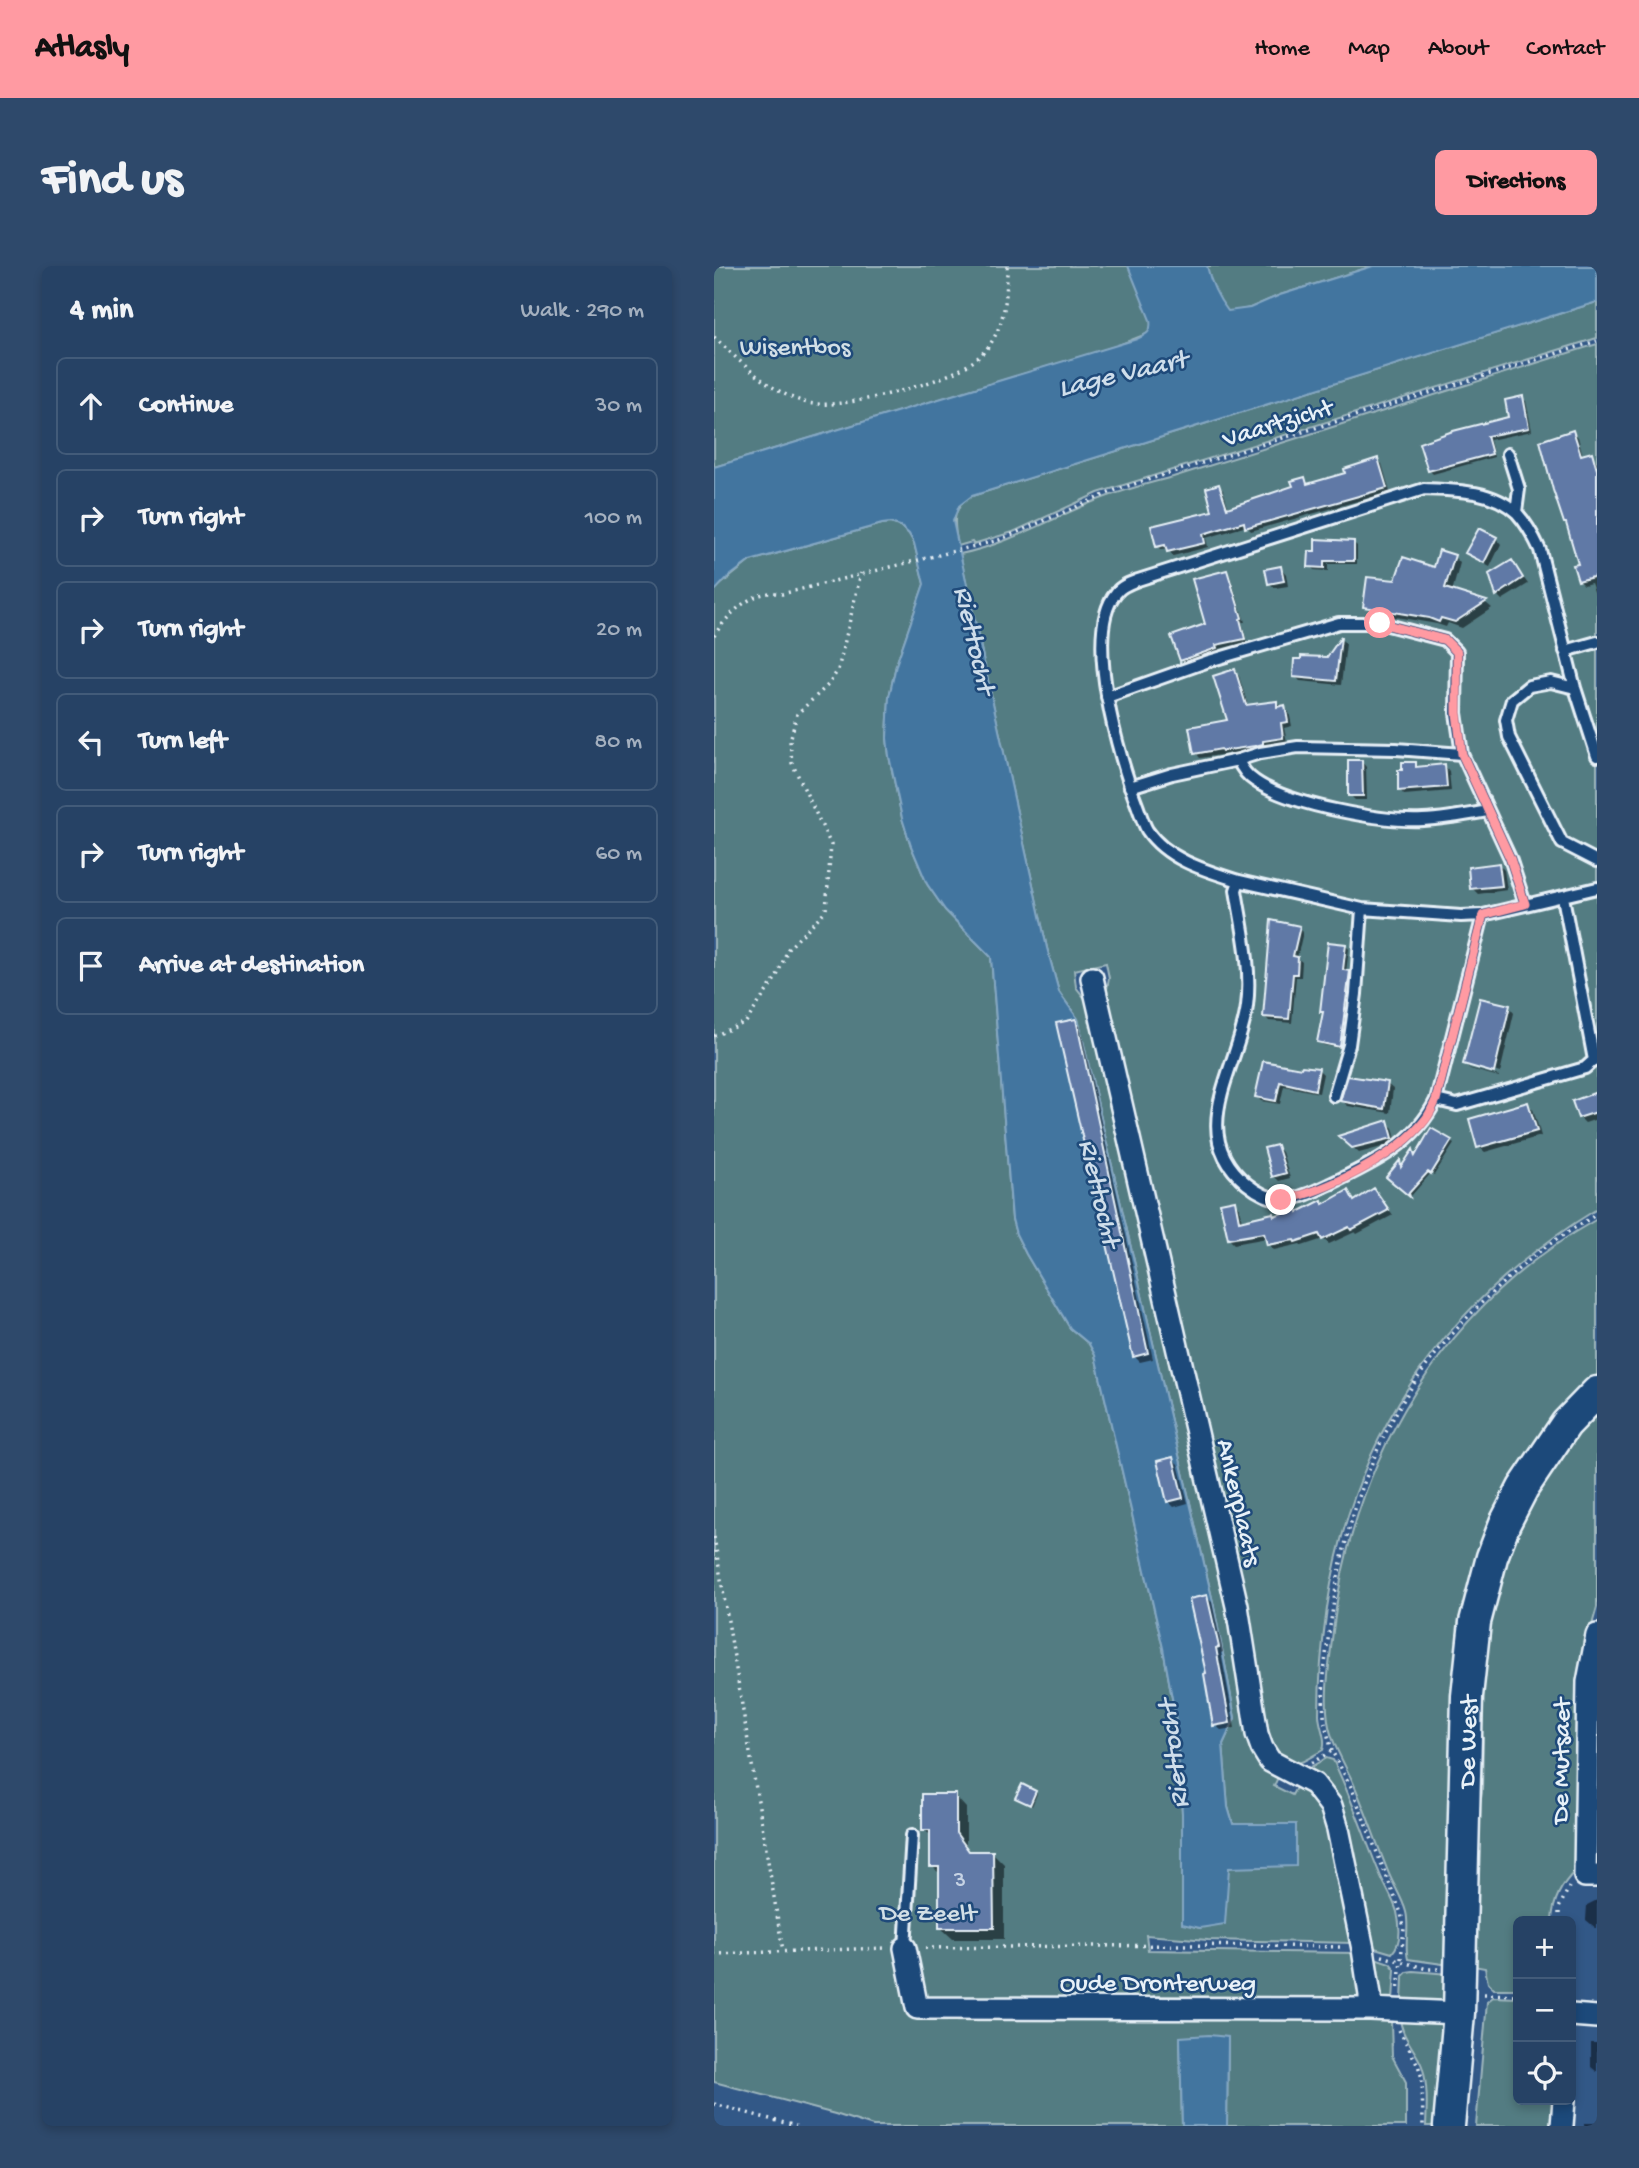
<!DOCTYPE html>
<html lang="en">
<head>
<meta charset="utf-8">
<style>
  body { margin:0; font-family:"Gochi Hand",sans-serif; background:#2e496b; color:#f1f3f6 }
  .controls { position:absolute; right:21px; bottom:21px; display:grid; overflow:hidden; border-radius:10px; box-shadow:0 4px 10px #0003 }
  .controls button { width:63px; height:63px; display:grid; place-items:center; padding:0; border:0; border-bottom:2px solid #425b79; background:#264265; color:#f1f3f6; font:35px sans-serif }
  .stop { position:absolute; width:21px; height:21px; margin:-16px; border:5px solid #ff9aa2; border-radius:50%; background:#fff }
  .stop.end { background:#ff9aa2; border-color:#fff; box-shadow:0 2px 7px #0008 }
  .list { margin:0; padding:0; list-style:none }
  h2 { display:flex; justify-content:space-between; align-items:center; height:91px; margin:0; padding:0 28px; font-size:30px }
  h2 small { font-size:23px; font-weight:400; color:#a4b0bf }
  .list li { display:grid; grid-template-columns:46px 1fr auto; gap:21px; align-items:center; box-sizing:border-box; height:98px; margin:0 14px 14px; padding:0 14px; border:2px solid #425b79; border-radius:10px }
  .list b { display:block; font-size:26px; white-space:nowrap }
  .list em { font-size:23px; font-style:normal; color:#a4b0bf }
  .icon { flex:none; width:38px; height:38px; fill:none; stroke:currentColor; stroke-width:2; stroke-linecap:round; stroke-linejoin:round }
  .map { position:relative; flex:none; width:883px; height:1860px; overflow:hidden; border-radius:10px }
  header { display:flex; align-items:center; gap:42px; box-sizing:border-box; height:98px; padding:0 35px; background:#ff9aa2; color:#111 }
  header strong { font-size:33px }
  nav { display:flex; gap:38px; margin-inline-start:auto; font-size:24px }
  .intro { display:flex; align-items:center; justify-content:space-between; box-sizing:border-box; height:168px; padding:0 42px }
  h1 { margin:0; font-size:49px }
  .button { padding:18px 32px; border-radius:10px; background:#ff9aa2; color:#111; font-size:24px; font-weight:700 }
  main { display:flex; gap:42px; padding:0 42px }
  aside { flex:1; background:#264265; border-radius:10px; box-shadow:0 4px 10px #0003 }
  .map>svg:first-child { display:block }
  .green { fill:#537b82; stroke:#9eb6bd; stroke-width:2 }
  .water { fill:#42759f; stroke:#84a7c3; stroke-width:2 }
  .shadow { fill:#0007 }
  .building { fill:#6079a6; stroke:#e8f1f8; stroke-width:2 }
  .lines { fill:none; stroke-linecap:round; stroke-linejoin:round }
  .service-casing { stroke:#e8f1f8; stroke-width:16 }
  .minor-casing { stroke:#e8f1f8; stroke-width:26 }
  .secondary-casing { stroke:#e8f1f8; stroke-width:35 }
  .path { stroke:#e8f1f8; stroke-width:3.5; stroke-dasharray:2 5; stroke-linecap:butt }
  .service { stroke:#1f4a7a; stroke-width:10 }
  .minor { stroke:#1f4a7a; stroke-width:21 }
  .secondary { stroke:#1f4a7a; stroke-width:30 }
  .route { stroke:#ff9aa2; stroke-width:9 }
  .labels { text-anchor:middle; stroke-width:5; stroke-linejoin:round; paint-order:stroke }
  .number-label { font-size:23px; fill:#c6d3e4 }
  .park-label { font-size:26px; fill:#d2dfe6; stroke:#1f4a7a }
  .street-label { font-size:26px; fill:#e8f1f8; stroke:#1f4a7a }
  .water-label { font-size:28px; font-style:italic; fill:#cfdeeb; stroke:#1f4a7a }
</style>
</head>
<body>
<header>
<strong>Atlasly</strong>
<nav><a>Home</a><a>Map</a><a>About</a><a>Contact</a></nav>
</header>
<div class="intro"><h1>Find us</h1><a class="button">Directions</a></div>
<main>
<aside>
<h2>4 min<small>Walk · 290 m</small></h2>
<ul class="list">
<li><svg class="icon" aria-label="ahead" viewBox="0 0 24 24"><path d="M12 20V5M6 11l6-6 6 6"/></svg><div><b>Continue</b></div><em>30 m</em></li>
<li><svg class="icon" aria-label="right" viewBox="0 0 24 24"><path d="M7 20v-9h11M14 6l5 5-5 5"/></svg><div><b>Turn right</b></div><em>100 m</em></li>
<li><svg class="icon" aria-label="right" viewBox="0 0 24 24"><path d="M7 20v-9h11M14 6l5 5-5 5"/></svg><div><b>Turn right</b></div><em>20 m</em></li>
<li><svg class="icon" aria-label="left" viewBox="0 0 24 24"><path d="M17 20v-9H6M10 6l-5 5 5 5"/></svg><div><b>Turn left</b></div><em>80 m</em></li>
<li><svg class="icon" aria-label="right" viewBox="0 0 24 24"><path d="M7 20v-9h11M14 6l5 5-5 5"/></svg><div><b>Turn right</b></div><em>60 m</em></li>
<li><svg class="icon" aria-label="arrive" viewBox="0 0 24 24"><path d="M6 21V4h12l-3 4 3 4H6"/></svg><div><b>Arrive at destination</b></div></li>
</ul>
</aside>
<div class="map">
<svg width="883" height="1860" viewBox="0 0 883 1860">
  <rect width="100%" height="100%" fill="#325887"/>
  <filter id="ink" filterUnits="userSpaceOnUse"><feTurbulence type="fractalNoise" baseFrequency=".0143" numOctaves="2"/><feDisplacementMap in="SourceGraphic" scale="14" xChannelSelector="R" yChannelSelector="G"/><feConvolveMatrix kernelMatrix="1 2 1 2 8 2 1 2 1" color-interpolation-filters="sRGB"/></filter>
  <g filter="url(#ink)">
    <path class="green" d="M 0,0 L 659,0 L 566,29 L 536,42 L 437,62 L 435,67 L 402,80 L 0,201 Z
      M 883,36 L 883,72 L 384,227 L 299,266 L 259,278 L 258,276 L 244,280 C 240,259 236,241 258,230 Z
      M 883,78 L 883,943 C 732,1035 639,1166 613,1342 C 608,1377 605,1414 605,1448 C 605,1461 613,1472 609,1484 C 581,1500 585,1502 557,1485 L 391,734 L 395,712 L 392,697 L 360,704 L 362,721 L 379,743 L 516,1341 L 534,1440 L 566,1507 L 560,1520 L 578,1529 L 585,1516 L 610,1541 L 639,1677 L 494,1674 L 432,1669 L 434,1684 L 643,1687 L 648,1735 L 628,1735 L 603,1732 L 440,1730 L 442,1751 L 652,1753 L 677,1755 L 678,1790 L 692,1816 L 692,1860 L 513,1860 L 514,1772 L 466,1771 L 468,1860 L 159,1860 L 121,1848 L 0,1816 L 0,321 L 6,319 L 36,295 L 168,258 L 176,257 L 186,260 L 195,268 L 200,277 L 210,318 L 182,399 L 175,431 L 173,472 L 175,490 L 188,552 L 197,580 L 213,618 L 231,644 L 277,691 L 298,953 L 302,968 L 312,988 L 356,1062 L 375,1078 L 381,1089 L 449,1382 L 462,1454 L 468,1547 L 468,1657 L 486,1662 L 515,1602 L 581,1558 L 519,1558 L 514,1541 L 509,1478 L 521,1452 L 514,1414 L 499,1336 L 364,753 L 345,726 L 333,682 L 246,288 C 291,279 333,255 376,237 C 403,226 431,218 459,211 Z
      M 883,953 L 883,1113 L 776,1267 L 736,1699 L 694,1693 C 690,1678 696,1662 692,1646 C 688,1631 678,1617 673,1603 C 661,1573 651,1543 638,1514 C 629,1495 617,1476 614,1455 C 610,1427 616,1394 619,1365 C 638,1193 730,1039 883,953 Z
      M 883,1138 L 883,1341 L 876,1366 L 862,1604 C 847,1619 839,1634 838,1655 L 804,1655 L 804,1723 L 780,1723 L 774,1717 L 771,1702 L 754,1699 L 757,1589 L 768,1527 L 769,1472 L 761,1450 L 766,1377 L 797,1264 Z
      M 612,1492 L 619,1494 C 637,1530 649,1568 665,1606 C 670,1619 679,1632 683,1646 C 686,1659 688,1677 678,1687 L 654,1680 L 632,1581 L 590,1505 Z
      M 655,1690 L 676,1697 L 681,1703 L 679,1734 L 667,1733 L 663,1729 Z
      M 699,1705 L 735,1708 L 735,1729 L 726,1737 L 688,1736 L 689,1710 L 693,1706 Z
      M 779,1731 L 804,1732 L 804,1834 L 839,1834 L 838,1860 L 762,1860 L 773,1736 Z
      M 686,1750 L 725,1751 L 734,1760 L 724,1860 L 712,1860 C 713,1840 714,1818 708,1800 C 701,1782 686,1770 686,1750 Z"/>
    <path class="water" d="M 414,0 L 493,0 C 497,18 503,31 514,45 L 536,42 L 566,29 L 659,0 L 883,0 L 883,36 L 258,230 L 245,240 L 239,255 L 333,682 L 345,726 L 364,753 L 499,1336 L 514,1414 L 521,1452 L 509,1478 L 514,1541 L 519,1558 L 582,1558 L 582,1600 L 515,1602 L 511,1658 L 486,1662 L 468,1658 L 468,1547 L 462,1454 L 449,1382 L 381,1089 L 375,1078 L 356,1062 L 312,988 L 302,968 L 298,953 L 277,691 L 231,644 L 213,618 L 197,580 L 188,552 L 175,490 L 173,472 L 175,431 L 182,399 L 210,318 L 200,277 L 195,268 L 186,260 L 176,257 L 168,258 L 36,295 L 12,313 L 0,326 L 0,201 L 423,73 C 433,68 438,66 436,54 Z
      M 495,1769 L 514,1771 L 513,1860 L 468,1860 L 466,1771 Z"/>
    <path class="shadow" d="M 808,132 L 812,135 L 818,165 L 776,174 L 780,191 L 719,208 L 715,204 L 796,153 Z
      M 859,166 L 864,171 L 869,190 L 877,188 L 883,196 L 883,334 L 877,317 L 870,319 L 865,314 L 866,299 L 854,260 L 851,256 Z
      M 664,194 L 668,198 L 676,226 L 537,265 L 533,260 L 492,272 L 494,281 L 459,290 L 454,283 L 447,284 L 443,280 L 500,247 L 505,220 L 509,224 L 515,243 L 581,221 L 591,213 L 595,218 L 633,208 Z
      M 782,272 L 787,278 L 776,301 L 759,292 L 753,287 Z
      M 639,276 L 643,280 L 643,298 L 614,298 L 614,305 L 600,304 L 596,300 Z
      M 740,291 L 746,297 L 738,326 L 772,337 L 778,342 L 748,362 L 734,357 L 732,361 L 723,358 L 658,347 L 651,340 L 721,304 Z
      M 798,296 L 814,318 L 788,334 L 783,329 Z
      M 567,302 L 572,308 L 574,320 L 561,322 L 555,317 Z
      M 513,306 L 516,310 L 531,356 L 528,356 L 533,376 L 505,383 L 506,386 L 471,398 L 467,394 L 493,359 Z
      M 628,374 L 632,378 L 627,419 L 586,415 L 581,410 L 613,393 Z
      M 520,405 L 525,410 L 534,440 L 562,436 L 575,446 L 578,460 L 570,462 L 573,476 L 553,480 L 553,482 L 486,492 L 482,487 L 515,456 Z
      M 648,496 L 652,501 L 653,534 L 641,534 L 636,529 Z
      M 702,498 L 707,503 L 731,500 L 735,505 L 737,525 L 690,529 L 686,524 Z
      M 785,599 L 790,604 L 793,624 L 764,628 L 758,622 Z
      M 585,662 L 589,666 L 583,692 L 588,696 L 587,711 L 582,711 L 578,757 L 555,755 L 551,751 Z
      M 631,679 L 635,683 L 632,706 L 639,711 L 630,783 L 609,779 L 605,775 Z
      M 795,741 L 800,747 L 786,807 L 755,798 L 755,802 L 751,798 Z
      M 361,755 L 366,760 L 439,1093 L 426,1096 L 420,1090 Z
      M 550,797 L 588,804 L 604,803 L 609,808 L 605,827 L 570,820 L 566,838 L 547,835 L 543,831 Z
      M 755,802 L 785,810 L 785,811 L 756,803 Z
      M 673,818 L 679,823 L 676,847 L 634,840 L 628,835 Z
      M 883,828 L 883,853 L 871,857 L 865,851 Z
      M 813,838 L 819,843 L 827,870 L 771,886 L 765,881 Z
      M 673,856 L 679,862 L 683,877 L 645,887 L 632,875 Z
      M 718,864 L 740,878 L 720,909 L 717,907 L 697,930 L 674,910 L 686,897 L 688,903 L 700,886 L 702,892 Z
      M 563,881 L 568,886 L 576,912 L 565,915 L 560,910 Z
      M 634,926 L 642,936 L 665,929 L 679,949 L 643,968 L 641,966 L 615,978 L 609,973 L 588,980 L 586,978 L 560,984 L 555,979 L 553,972 L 520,978 L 515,973 L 520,936 L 525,941 L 528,956 L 561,951 L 582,944 L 585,947 L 607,936 L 610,939 Z
      M 459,1193 L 464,1198 L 474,1237 L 460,1241 L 454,1235 Z
      M 492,1331 L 498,1336 L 509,1386 L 507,1387 L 521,1462 L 507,1464 L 501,1459 L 494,1409 Z
      M 321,1526 L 323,1528 L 318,1540 L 303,1532 Z
      M 241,1530 L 252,1542 L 252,1581 L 257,1587 L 279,1587 L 290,1598 L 290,1673 L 239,1673 L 227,1662 L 227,1609 L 218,1600 L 218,1571 L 210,1563 Z
      M 883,1634 L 883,1663 L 872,1654 L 873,1639 Z
      M 877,1777 L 883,1777 L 883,1806 L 877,1801 Z
      M 870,1857 L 883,1857 L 883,1860 L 870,1860 Z"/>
    <path class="building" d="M 809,130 L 815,162 L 773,170 L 778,188 L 714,205 L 705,177 L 739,165 L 794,151 L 791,134 Z
      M 859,164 L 867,189 L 878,186 L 883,204 L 883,310 L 864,315 L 859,299 L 864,298 L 852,257 L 850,257 L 839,224 L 826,175 Z
      M 664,192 L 673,222 L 531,262 L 530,256 L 489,268 L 491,277 L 453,286 L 451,279 L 442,281 L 437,260 L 498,245 L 492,222 L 505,218 L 513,242 L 579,220 L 577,215 L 591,211 L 593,218 L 631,207 L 630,203 Z
      M 765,262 L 783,271 L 770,297 L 751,287 Z
      M 601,273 L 640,275 L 640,295 L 610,295 L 610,302 L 594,301 L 595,285 L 601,285 Z
      M 725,284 L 741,289 L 731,322 L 773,335 L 741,356 L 727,352 L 725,356 L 715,352 L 649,341 L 653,311 L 681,314 L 689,291 L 720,301 Z
      M 798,294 L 809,312 L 782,330 L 775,308 Z
      M 567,300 L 570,315 L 554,318 L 551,303 Z
      M 513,304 L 528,352 L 526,353 L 531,373 L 502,379 L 503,382 L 466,395 L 457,370 L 491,358 L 478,313 Z
      M 627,371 L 622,415 L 579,411 L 580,393 L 587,393 L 587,390 L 613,391 Z
      M 521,403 L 532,439 L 563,435 L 563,441 L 571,439 L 574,456 L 567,457 L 569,472 L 549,475 L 549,478 L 541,480 L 508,485 L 507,483 L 480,488 L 475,461 L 513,454 L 499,410 Z
      M 634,494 L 648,494 L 649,530 L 634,530 Z
      M 688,496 L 702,496 L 702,501 L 731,498 L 733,521 L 684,525 L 684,504 L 688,504 Z
      M 785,597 L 788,620 L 756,623 L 754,601 Z
      M 557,654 L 586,660 L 579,690 L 584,691 L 583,708 L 579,708 L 575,753 L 549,751 Z
      M 614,676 L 632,678 L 629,704 L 636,705 L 626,781 L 603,776 L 609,746 L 606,746 Z
      M 766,732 L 796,739 L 780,807 L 749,798 Z
      M 362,753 L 434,1087 L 419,1091 L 342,757 Z
      M 549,795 L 587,802 L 588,800 L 605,802 L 601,824 L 566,816 L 562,835 L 541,831 Z
      M 634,810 L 674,816 L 670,843 L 626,835 Z
      M 883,826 L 883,846 L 864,852 L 858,835 Z
      M 814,836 L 823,865 L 763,882 L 755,853 Z
      M 674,854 L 679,872 L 638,882 L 624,870 Z
      M 717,862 L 738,874 L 717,908 L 714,906 L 695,927 L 696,931 L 672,911 L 686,894 L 687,901 L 699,883 L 701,890 Z
      M 563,879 L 572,907 L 558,911 L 550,882 Z
      M 660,922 L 675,944 L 637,964 L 635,961 L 608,974 L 605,968 L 581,976 L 580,974 L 553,979 L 550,967 L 514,973 L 506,937 L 521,934 L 525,955 L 559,947 L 560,950 L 583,942 L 584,946 L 608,934 L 609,938 L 634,924 L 640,935 Z
      M 459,1191 L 469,1232 L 453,1236 L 443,1195 Z
      M 493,1329 L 505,1381 L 502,1382 L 516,1457 L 499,1460 L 490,1408 L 492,1407 L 475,1333 Z
      M 308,1518 L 322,1525 L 316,1539 L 301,1532 Z
      M 208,1528 L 242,1528 L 242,1567 L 255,1585 L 279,1585 L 280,1662 L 225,1662 L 225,1601 L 216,1601 L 216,1564 L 208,1564 Z"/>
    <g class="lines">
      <g class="service-casing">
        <path id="service" d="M 794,188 L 805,223 L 802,246
          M 851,385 L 883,376
          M 861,422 L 837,416 L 815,420 L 798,434 L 792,454 L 795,471 L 848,577 L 883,595
          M 393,431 L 495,395 L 625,357 L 666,357 L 731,374 L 743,386 L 742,447 L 748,488 L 796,592 L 811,638
          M 883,490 L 861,422 L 826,284 C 820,271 813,258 803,247 C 779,224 741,224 710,223 L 424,314 C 416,317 407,320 402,327 C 368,367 406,495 423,539 C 426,547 429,557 433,564 C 453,594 493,605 525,615 L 522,624 C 528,662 538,702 533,740 C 525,802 470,867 533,918 C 564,943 582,934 616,918 C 658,898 701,878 722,834 L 769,649 L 883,622
          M 524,494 C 528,503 533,510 541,515 C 575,539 668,556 709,554 C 731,553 752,549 774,545
          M 416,521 L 458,508 L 524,494 L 546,487 L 584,481 L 682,483 L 748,488
          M 525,615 L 648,643 L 747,650 L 769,649
          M 849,631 L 880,794 L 883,793
          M 620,830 L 635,779 L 642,728 L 648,643
          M 722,834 L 743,839 L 871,802 L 880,794
          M 191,1682 L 198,1569"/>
      </g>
      <g class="minor-casing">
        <path id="minor" d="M 378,712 L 523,1340 L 543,1468 L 548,1482 L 556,1495 L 600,1518 L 617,1540 L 624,1563 L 649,1683 L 656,1729 L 656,1743
          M 883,1369 L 874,1416 L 871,1610 L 883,1610
          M 191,1682 L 203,1742 L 656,1743 L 745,1747
          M 857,1749 L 883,1751
          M 848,1860 L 850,1834"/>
      </g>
      <g class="secondary-casing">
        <g id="secondary">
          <path id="s1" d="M 735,1860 L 745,1747 L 753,1430 L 761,1356 L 778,1291 L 791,1257 L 809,1222 L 852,1158 L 883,1126"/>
        </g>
      </g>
      <path class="path" d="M 0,71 C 27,96 54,125 90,136 C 122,146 214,120 245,104 C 257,98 269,89 277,77 C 292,53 293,27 293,0
        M 0,370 C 13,349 40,321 68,328 L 285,274 L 404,223 L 883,75
        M 0,770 L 32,756 L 63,710 L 74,683 L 112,644 L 117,579 L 78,497 L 76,475 L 83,448 L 115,418 L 124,404 L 147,307
        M 0,1271 L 69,1685
        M 618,1485 C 615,1473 611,1461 610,1449 C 607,1417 613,1379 618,1348 C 630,1257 662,1163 720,1090 C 750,1052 787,1016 825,986 C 843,972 864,960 883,948
        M 597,1497 L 618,1485 L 637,1521 L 687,1647 L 690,1662 L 684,1725
        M 845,1655 L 845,1642 L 855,1621
        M 211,1682 L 469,1679 L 630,1681
        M 0,1688 L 172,1682
        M 668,1690 L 713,1703 L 725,1703
        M 770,1728 L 804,1729
        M 685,1764 L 704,1799 L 708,1812 L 709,1860
        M 0,1838 L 82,1860"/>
      <use href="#service" class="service"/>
      <use href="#minor" class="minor"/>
      <use href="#secondary" class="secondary"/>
    </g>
  </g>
  <g class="lines" filter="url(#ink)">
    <path class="route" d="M 567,934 C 612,926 684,890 712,853 C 716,848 719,840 722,834 L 769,649 L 811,638 L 796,592 L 748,488 L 743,447 L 743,386 L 731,374 L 666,357"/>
  </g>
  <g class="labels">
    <g class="number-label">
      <text x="246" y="1620">3</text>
    </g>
    <g class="park-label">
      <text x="81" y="88">Wisentbos</text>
      <text x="214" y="1654">De Zeelt</text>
    </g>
    <g class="street-label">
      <text transform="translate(563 155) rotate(-17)" y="9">Vaartzicht</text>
      <text transform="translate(527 1236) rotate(77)" y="9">Ankerplaats</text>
      <text dy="9" stroke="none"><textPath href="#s1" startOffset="385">De West</textPath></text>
      <text transform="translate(845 1495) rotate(-89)" y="9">De Mutsaet</text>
      <text x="444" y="1724">Oude Dronterweg</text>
    </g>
    <g class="water-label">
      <text transform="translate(408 105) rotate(-13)" y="10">Lage Vaart</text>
      <text transform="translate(263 373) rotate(77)" y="10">Riettocht</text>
      <text transform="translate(388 926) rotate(77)" y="10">Riettocht</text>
      <text transform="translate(457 1489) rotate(-97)" y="10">Riettocht</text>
    </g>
  </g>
</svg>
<div class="controls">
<button>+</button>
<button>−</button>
<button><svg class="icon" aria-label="locate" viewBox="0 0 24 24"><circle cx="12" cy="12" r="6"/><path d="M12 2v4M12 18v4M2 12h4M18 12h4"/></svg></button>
</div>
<div class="stop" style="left:666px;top:357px"></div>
<div class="stop end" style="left:567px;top:934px"></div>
</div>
</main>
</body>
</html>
